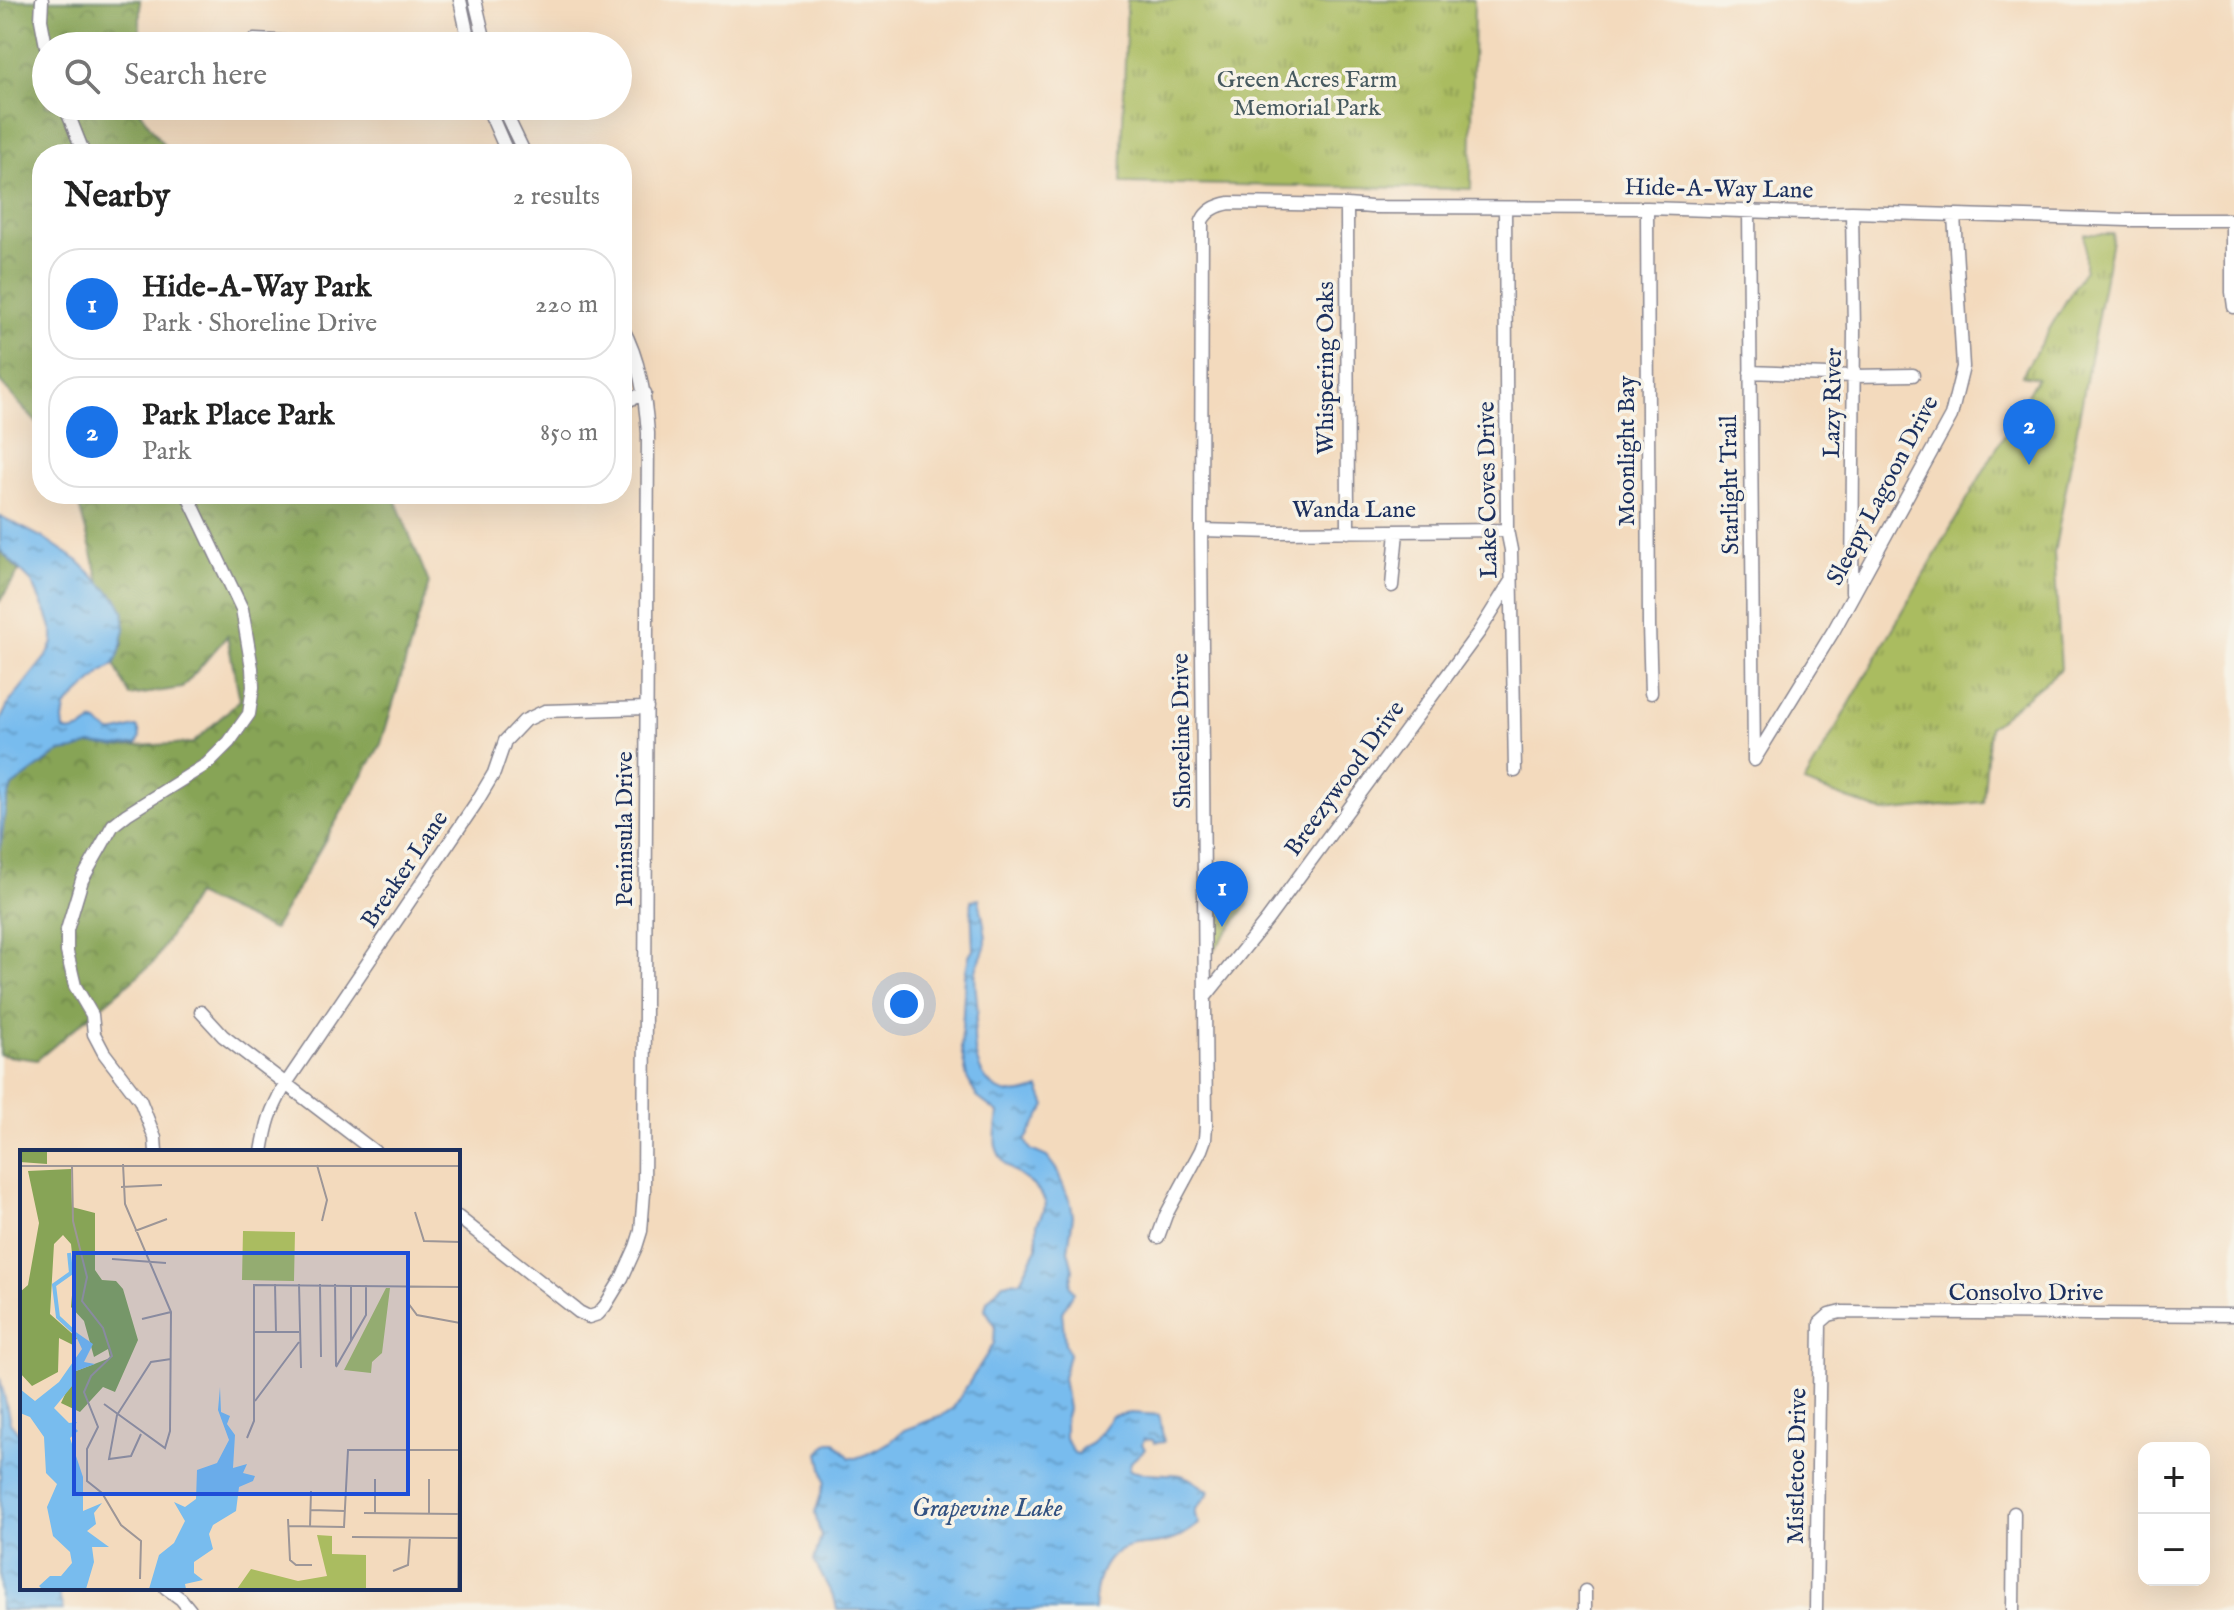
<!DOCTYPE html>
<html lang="en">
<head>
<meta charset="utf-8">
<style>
  body { margin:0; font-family:"IM FELL English",serif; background:#f2f2f2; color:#222 }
  .controls { position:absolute; right:24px; bottom:24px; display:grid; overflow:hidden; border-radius:16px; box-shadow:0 8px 32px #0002 }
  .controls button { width:72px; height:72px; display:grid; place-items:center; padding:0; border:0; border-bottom:2px solid #e0e0e0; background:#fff; color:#222; font:40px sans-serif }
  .you { position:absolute; left:904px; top:1004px; width:28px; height:28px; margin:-20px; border:6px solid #fff; border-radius:50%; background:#1a73e8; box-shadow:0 0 0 12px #1a73e833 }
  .badge { display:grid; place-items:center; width:52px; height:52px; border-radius:50%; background:#1a73e8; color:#fff; font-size:26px; font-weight:700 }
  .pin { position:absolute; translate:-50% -66px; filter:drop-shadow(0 2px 4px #0008) }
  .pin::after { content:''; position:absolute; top:42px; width:28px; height:24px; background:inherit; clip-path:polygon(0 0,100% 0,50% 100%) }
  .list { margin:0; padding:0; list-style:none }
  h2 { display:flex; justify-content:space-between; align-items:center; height:104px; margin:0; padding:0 32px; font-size:34px }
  h2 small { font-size:26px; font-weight:400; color:#767676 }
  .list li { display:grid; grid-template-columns:52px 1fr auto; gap:24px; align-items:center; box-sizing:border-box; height:112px; margin:0 16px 16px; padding:0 16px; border:2px solid #e0e0e0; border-radius:32px }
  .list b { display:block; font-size:30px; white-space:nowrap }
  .list p { margin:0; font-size:26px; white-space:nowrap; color:#767676 }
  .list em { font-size:26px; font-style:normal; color:#767676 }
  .icon { flex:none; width:44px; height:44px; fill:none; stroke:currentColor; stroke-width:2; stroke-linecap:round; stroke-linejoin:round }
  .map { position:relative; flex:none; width:2234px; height:1610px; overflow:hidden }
  .search { position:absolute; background:#fff; box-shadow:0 8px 32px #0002; left:32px; top:32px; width:600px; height:88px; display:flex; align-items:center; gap:20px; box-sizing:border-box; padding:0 28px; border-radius:44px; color:#767676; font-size:30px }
  .panel { position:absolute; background:#fff; box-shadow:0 8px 32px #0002; left:32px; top:144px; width:600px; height:360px; border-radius:32px }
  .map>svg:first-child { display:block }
  .grass { fill:url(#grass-tufts); stroke:#62765f; stroke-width:2 }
  .forest { fill:url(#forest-crowns); stroke:#516a5a; stroke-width:2 }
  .water { fill:url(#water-ripples); stroke:#4a76a6; stroke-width:2 }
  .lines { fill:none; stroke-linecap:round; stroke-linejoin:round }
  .minor-casing { stroke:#87848e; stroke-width:15 }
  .minor { stroke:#fff; stroke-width:12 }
  .labels { text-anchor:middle; stroke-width:7; stroke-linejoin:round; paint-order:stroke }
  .park-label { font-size:24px; fill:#46595f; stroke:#f7f3e8 }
  .street-label { font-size:24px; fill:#1b2f5e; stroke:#f7f3e8 }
  .water-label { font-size:26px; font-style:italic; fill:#325282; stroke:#f7f3e8 }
  .inset-river { fill:none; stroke:#78bcee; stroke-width:4 }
  .inset-road { fill:none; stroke:#9d9697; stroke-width:2 }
  .view { fill:#1d4ed8; fill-opacity:0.15; stroke:#1d4ed8; stroke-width:4 }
  .inset-edge { fill:none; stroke:#1b2f5e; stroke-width:4 }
</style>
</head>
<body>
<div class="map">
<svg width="2234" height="1610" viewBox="0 0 2234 1610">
  <defs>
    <pattern id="grass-tufts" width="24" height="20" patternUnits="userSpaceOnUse" patternTransform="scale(2)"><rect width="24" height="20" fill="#aabc60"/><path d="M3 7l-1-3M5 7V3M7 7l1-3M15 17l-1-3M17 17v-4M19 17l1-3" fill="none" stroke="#8a9952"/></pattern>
    <pattern id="forest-crowns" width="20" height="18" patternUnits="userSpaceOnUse" patternTransform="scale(2)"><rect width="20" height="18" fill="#87a456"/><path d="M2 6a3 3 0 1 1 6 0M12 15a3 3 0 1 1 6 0" fill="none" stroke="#6e864a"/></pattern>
    <pattern id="water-ripples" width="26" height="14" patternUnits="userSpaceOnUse" patternTransform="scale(2)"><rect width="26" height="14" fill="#78bcee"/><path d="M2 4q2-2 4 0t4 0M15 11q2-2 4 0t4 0" fill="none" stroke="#6299c4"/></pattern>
  </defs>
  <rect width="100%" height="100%" fill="#f7f3e8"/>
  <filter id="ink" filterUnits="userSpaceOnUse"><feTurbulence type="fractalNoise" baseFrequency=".0125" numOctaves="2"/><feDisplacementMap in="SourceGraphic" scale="16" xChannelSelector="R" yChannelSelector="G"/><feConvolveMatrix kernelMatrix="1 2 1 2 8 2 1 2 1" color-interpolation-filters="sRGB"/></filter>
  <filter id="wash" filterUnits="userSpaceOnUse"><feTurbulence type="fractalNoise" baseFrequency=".006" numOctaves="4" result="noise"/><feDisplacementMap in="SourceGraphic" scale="32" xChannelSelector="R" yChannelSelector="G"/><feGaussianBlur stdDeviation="1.8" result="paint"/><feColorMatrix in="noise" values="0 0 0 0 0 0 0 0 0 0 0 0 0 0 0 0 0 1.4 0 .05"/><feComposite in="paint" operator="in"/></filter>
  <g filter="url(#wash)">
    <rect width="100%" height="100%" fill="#f3dabd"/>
    <path class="grass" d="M 1127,0 L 1474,0 L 1471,189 L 1121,183 Z
      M 2085,234 L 2113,234 L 2054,553 L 2061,669 L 1990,727 L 1983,802 L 1884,812 L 1804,783 L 2037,378 L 2022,375 L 2085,269 Z
      M 1213,871 L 1248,904 L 1213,951 Z"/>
    <path class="forest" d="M 0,0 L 140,0 L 140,46 L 46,46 L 46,106 L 140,106 L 140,112 L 170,154 L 42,154 L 42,429 L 0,382 Z
      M 76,494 L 393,494 L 429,583 L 381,744 L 273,930 L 195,895 L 154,962 L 37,1060 L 0,1055 L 0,849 L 6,804 L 12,786 L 59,752 L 74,750 L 91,744 L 116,747 L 193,743 L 240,700 L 227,636 L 182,688 L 130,696 L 114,664 L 123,644 L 117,599 L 100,583 Z
      M 0,550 L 19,571 L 0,601 Z"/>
    <path class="water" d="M 0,516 L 47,540 L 78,561 L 117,599 L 123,610 L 125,629 L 119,654 L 114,664 L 101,673 L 65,707 L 63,720 L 64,730 L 69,732 L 82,729 L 94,721 C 99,724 106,730 111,732 C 118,734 130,727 137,727 C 141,733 141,738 137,744 L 116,747 L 91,744 L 74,750 L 59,752 L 12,786 L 6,804 L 0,849 L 0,721 L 9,703 L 48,654 L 53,643 L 53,634 L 47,615 L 32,582 L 0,550 Z
      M 979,898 C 981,912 986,928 986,942 C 985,952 978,961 976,971 C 973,986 979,1001 977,1015 C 976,1022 974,1027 974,1034 C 974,1076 995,1106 1039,1088 L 1046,1106 L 1025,1141 L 1031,1150 L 1047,1157 L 1056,1169 L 1071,1204 L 1073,1216 L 1068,1250 L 1073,1269 L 1070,1285 L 1074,1292 L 1062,1312 L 1065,1344 L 1069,1354 L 1063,1378 L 1068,1409 L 1065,1420 L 1065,1438 L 1074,1453 L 1079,1454 L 1081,1449 L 1092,1443 L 1112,1416 L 1131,1413 L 1159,1415 L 1164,1442 L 1154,1443 L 1153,1440 L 1144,1439 L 1142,1444 L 1145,1449 L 1131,1462 L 1129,1470 C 1144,1476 1165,1472 1181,1475 C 1190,1477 1200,1486 1209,1491 C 1207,1501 1193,1506 1195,1514 C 1195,1518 1198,1520 1199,1524 C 1191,1530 1182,1537 1172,1540 C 1160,1545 1146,1544 1134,1546 C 1100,1553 1097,1580 1094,1610 L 837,1610 L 835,1600 L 814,1561 L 821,1537 L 815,1513 L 825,1482 L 819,1453 L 829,1442 L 835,1442 L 850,1458 L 856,1458 L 867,1454 L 890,1442 L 904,1430 L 941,1416 L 953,1408 L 994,1343 L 995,1325 L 985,1309 L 987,1301 L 1003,1283 L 1020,1281 L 1037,1248 L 1037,1224 L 1046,1205 C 1038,1177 1003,1176 996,1146 C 994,1136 997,1124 998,1113 L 977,1097 L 967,1078 L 961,1049 L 965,976 L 969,956 L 973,950 L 971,901 Z
      M 0,1378 L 10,1422 L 22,1437 L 22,1588 L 57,1588 L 63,1610 L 0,1610 Z"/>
  </g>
  <g filter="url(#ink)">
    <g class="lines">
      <g class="minor-casing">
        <path id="minor" d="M 42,0 L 41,20 L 46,46
          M 460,0 L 470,46
          M 475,0 L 486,46
          M 254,40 L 386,46
          M 65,106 L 84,154
          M 487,106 L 508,154
          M 502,106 L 525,154
          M 1347,205 L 1348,532
          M 1505,208 L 1507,530 L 1511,550 L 1515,771
          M 1647,208 L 1649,626 L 1651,693
          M 1749,210 L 1754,760
          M 1852,212 L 1854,329 L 1852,592
          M 2232,220 L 2232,292 L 2234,307
          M 1750,372 L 1853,376 L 1913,375
          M 622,403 L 645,393
          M 1201,530 L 1275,532 L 1507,530
          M 1392,586 L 1397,532
          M 1754,760 L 1834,630 L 1951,416 L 1963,367 L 1954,215
          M 1205,997 L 1267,920 L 1479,632 L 1511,581
          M 201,1012 L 223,1036 L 375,1152
          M 156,1152 L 155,1138 L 140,1100 L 104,1053 L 94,1034 L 92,1015 L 75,986 L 67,952 L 67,930 L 82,880 L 113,825 L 127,814 L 207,764 L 229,742 L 249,714 L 253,687 L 252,668 L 242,609 L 187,494
          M 262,1152 C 267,1122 270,1112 285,1085 L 476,803 L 494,773 L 505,741 L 524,721 L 545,711 L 647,708
          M 458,1217 L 579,1312 L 589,1317 L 598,1314 L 605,1306 L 622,1278 L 636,1247 L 641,1231 L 644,1193 L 648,433 C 645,396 640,360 622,327
          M 1158,1237 L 1166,1215 L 1201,1150 L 1205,1139 L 1206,1125 L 1201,530 L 1202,221 C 1207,210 1218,205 1230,203 L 1347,205 L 1371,207 L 1647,208 L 1804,213 L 1852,212 L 2128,220 L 2234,220
          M 166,1588 L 181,1599 L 190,1610
          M 1585,1610 L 1585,1591
          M 1816,1610 L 1820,1323 L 1829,1315 L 1841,1312 L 2234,1315
          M 2013,1610 L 2014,1513"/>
      </g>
      <use href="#minor" class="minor"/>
    </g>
  </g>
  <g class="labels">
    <g class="park-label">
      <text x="1307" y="87">Green Acres Farm<tspan x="1307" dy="28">Memorial Park</tspan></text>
    </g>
    <g class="street-label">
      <text transform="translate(1719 188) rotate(1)" y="8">Hide-A-Way Lane</text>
      <text transform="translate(1325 368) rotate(-90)" y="8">Whispering Oaks</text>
      <text transform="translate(1832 403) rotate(-89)" y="8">Lazy River</text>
      <text transform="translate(1626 451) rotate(-90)" y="8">Moonlight Bay</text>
      <text transform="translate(1729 485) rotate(-91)" y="8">Starlight Trail</text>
      <text transform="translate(1487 490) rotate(-91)" y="8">Lake Coves Drive</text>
      <text transform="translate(1882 490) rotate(-62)" y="8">Sleepy Lagoon Drive</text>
      <text x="1354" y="517">Wanda Lane</text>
      <text transform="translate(1181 731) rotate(-91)" y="8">Shoreline Drive</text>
      <text transform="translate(1344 778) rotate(-54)" y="8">Breezywood Drive</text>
      <text transform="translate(624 829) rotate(-90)" y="8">Peninsula Drive</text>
      <text transform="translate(404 869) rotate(-56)" y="8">Breaker Lane</text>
      <text x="2026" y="1300">Consolvo Drive</text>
      <text transform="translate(1796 1466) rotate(-89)" y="8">Mistletoe Drive</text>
    </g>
    <g class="water-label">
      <text x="987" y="1516">Grapevine Lake</text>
    </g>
  </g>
  <g transform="translate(20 1150)">
    <rect width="440" height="440" fill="#f3dabd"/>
    <path d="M 223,81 L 275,82 L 274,131 L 222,130 ZM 366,138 L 370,138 L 362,203 L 352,212 L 351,223 L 324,220 ZM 297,385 L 312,386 L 312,404 L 346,405 L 346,439 L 217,439 L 231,419 L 278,431 L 307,426 Z" fill="#aabc60"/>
    <path d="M 0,1 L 27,1 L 27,14 L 0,12 ZM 51,19 L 52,57 L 75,63 L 75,120 L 82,130 L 96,131 L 103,139 L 118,190 L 95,242 L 83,237 L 60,262 L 41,253 L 56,221 L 90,208 L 88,199 L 74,207 L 64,171 L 51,157 L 54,122 L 51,94 L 43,85 L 34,94 L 30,164 L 57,188 L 53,195 L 39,188 L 38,222 L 12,236 L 0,223 L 0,142 L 8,135 L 19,73 L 8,21 Z" fill="#87a456"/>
    <path d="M 53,180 L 73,194 L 64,212 L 75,214 L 56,221 L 53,235 L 34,258 L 49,273 L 57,272 L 54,277 L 58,281 L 50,288 L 63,327 L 63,361 L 82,353 L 74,363 L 76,374 L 67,381 L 89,397 L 72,397 L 74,412 L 66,439 L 22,439 L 19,436 L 30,426 L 41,426 L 52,413 L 50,402 L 33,386 L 27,357 L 37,334 L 26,323 L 24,287 L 10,267 L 0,263 L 0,239 L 15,251 L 39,232 L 62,199 ZM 200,237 L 201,262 L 210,266 L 207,274 L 215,285 L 213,318 L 227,314 L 223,323 L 235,326 L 233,331 L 219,337 L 216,361 L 193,375 L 189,384 L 193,399 L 174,412 L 174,423 L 183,430 L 165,434 L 166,439 L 129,439 L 139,405 L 154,393 L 165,371 L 154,352 L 165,357 L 176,349 L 177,320 L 197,313 L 209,290 L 198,260 Z" fill="#78bcee"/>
    <path class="inset-river" d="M 49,103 L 51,123 L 34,135 L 38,167 L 53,181"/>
    <path class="inset-road" d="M 297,15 L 307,50 L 302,71M 0,16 L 440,16M 52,16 L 53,71 L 67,127 L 62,151 L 83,178 L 92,206 L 71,226 L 64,242 L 78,277 L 67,299 L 67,331 L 82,343 L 101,375 L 121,391 L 120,429M 101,37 L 142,35M 395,62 L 404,91 L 440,92M 115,81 L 147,69M 92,109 L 146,113M 255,134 L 256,183M 279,134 L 281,218M 300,134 L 301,207M 315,134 L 316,216M 331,135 L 331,191M 388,136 L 388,153 L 397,165 L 440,173M 122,169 L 151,162M 234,182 L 279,182M 316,217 L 346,165 L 346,135M 235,251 L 279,192M 84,254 L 145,298 L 150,281 L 151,162 L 105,54 L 103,14M 121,284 L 111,306 L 89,309 L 97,265 L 131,212 L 151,209M 227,288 L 234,271 L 234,135 L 440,137M 291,344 L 326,344M 291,360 L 325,361M 344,363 L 438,364M 355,363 L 355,329M 409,364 L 409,329M 268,369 L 270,410 L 276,415 L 292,415M 268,376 L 324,377 L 328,300 L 440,300M 290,377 L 291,341M 332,387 L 438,388M 373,421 L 388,415 L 390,387M 438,439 L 440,199"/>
    <path class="view" d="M 54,103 L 388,103 L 388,344 L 54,344 Z"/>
    <rect width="440" height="440" class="inset-edge"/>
  </g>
</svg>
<div class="controls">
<button>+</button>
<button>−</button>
</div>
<div class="you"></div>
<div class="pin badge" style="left:1222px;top:927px">1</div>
<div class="pin badge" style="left:2029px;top:465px">2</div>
<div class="search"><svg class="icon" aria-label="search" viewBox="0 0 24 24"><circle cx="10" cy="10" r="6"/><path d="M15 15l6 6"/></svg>Search here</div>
<section class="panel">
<h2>Nearby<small>2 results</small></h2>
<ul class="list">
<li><span class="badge">1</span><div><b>Hide-A-Way Park</b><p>Park · Shoreline Drive</p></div><em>220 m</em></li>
<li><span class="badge">2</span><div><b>Park Place Park</b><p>Park</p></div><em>850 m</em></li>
</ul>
</section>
</div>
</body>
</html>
